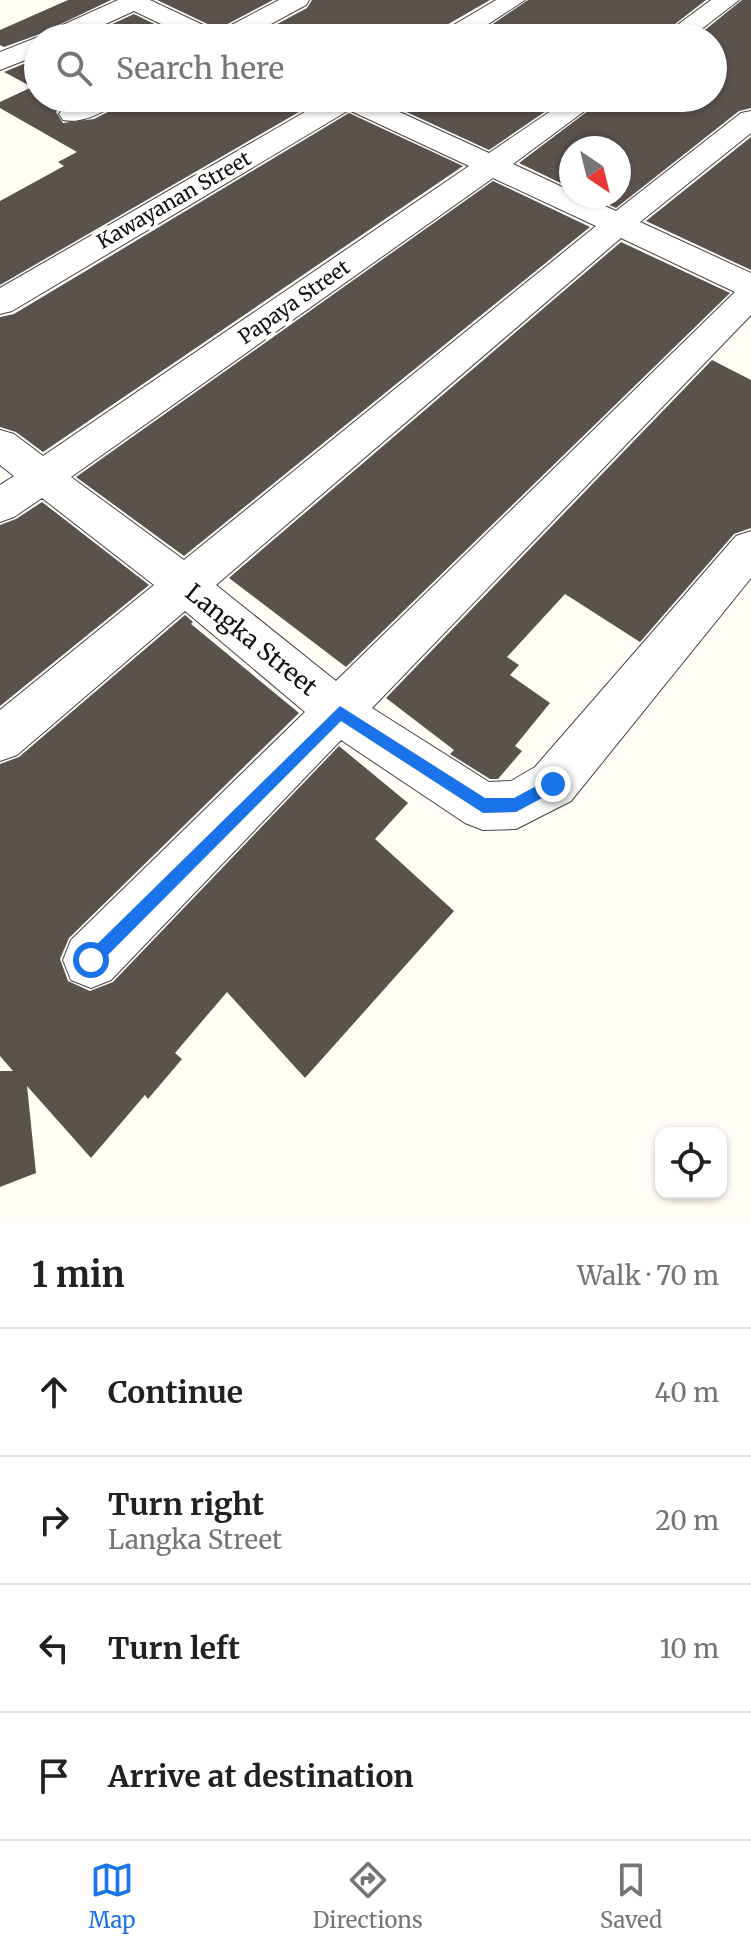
<!DOCTYPE html>
<html lang="en">
<head>
<meta charset="utf-8">
<style>
  body { margin:0; font-family:Merriweather,serif; background:#f6f6f6; color:#202124 }
  .controls { position:absolute; right:24px; bottom:24px; display:grid; overflow:hidden; border-radius:16px; box-shadow:0 2px 6px #0004 }
  .controls button { width:72px; height:72px; display:grid; place-items:center; padding:0; border:0; border-bottom:2px solid #e0e0e0; background:#fff; color:#202124; font:40px sans-serif }
  .compass { position:absolute; left:559px; top:136px; width:72px; height:72px; border-radius:50%; background:#fff; box-shadow:0 2px 6px #0004; rotate:145deg }
  .stop { position:absolute; width:24px; height:24px; margin:-18px; border:6px solid #1a73e8; border-radius:50%; background:#fff }
  .stop.end { background:#1a73e8; border-color:#fff; box-shadow:0 2px 8px #0008 }
  .list { margin:0; padding:0; list-style:none }
  h2 { display:flex; justify-content:space-between; align-items:center; height:104px; margin:0; padding:0 32px; font-size:34px }
  h2 small { font-size:26px; font-weight:400; color:#757577 }
  .list li { display:grid; grid-template-columns:52px 1fr auto; gap:24px; align-items:center; box-sizing:border-box; height:128px; padding:0 32px; border-top:2px solid #e0e0e0 }
  .list b { display:block; font-size:30px; white-space:nowrap }
  .list p { margin:0; font-size:26px; white-space:nowrap; color:#757577 }
  .list em { font-size:26px; font-style:normal; color:#757577 }
  .icon { flex:none; width:44px; height:44px; fill:none; stroke:currentColor; stroke-width:2; stroke-linecap:round; stroke-linejoin:round }
  .map { position:relative; flex:none; width:751px; height:1223px; overflow:hidden }
  .search { position:absolute; background:#fff; box-shadow:0 2px 6px #0004; left:24px; right:24px; top:24px; height:88px; display:flex; align-items:center; gap:20px; box-sizing:border-box; padding:0 28px; border-radius:44px; color:#757577; font-size:30px }
  .sheet { height:616px; background:#fff }
  nav { display:flex; justify-content:space-around; align-items:center; box-sizing:border-box; height:112px; border-top:2px solid #e0e0e0; background:#fff; font-size:22px; color:#757577 }
  nav a { display:grid; justify-items:center; gap:4px }
  nav .on { color:#1a73e8 }
  .map>svg:first-child { display:block }
  .building { fill:#5a524d }
  .lines { fill:none; stroke-linecap:round; stroke-linejoin:round }
  .minor-casing { stroke:#444; stroke-width:2 }
  .minor { fill:#fff; fill-rule:evenodd }
  .route { fill:#1a73e8 }
  .labels { text-anchor:middle; stroke-width:8; stroke-linejoin:round; paint-order:stroke }
  .far-street-label { font-size:20px; fill:#111; stroke:#fff }
  .street-label { font-size:24px; fill:#111; stroke:#fff }
</style>
</head>
<body>
<div class="map">
<svg width="751" height="1223" viewBox="0 0 751 1223">
  <rect width="100%" height="100%" fill="#fffdf5"/>
  <path class="building" d="M 68,0 L 111,0 L 40,34 L 4,47 L 0,45 L 0,30 Z
    M 157,0 L 273,0 L 218,29 Z
    M 312,0 L 490,0 L 438,30 L 433,38 L 251,38 L 307,8 Z
    M 528,0 L 706,0 L 657,38 L 472,38 Z
    M 742,0 L 751,0 L 751,108 L 739,111 L 616,208 L 590,196 L 619,196 L 619,148 L 571,148 L 571,188 L 519,163 L 605,98 L 713,98 L 713,38 L 695,38 Z
    M 134,14 L 183,38 L 82,38 Z
    M 38,58 L 38,98 L 76,98 L 62,105 L 56,112 L 63,123 L 94,119 L 110,111 L 121,98 L 323,98 L 0,285 L 0,201 L 64,166 L 58,162 L 77,152 L 0,108 L 0,102 L 32,87 L 4,72 Z
    M 376,98 L 565,98 L 489,150 Z
    M 349,113 L 463,166 L 43,452 L 16,432 L 0,427 L 0,317 L 14,314 Z
    M 751,137 L 751,270 L 646,221 Z
    M 493,181 L 590,227 L 184,556 L 76,477 Z
    M 621,242 L 730,293 L 346,667 L 229,578 Z
    M 712,360 L 751,380 L 751,528 L 734,534 L 640,642 L 565,594 L 507,657 L 519,665 L 510,675 L 550,703 L 515,746 L 522,751 L 498,779 L 490,779 L 450,754 L 454,750 L 386,698 Z
    M 42,502 L 149,585 L 0,706 L 0,525 L 16,519 Z
    M 185,615 L 193,622 L 191,624 L 299,713 L 69,938 L 60,959 L 68,981 L 90,991 L 113,982 L 339,746 L 408,803 L 375,839 L 454,911 L 305,1078 L 227,992 L 175,1053 L 182,1059 L 148,1099 L 145,1095 L 91,1158 L 27,1086 L 36,1173 L 0,1187 L 0,1071 L 13,1071 L 0,1056 L 0,764 L 19,757 Z"/>
  <g class="lines">
    <g class="minor-casing">
      <path id="minor" d="M 118,0 L 150,0 L 218,32 L 279,0 L 309,0 L 306,5 L 245,38 L 190,38 L 134,11 L 75,38 L 41,38 L 45,33 Z
        M 496,0 L 525,0 L 467,38 L 436,38 L 440,33 Z
        M 711,0 L 739,0 L 690,38 L 660,38 Z
        M 38,37 L 41,38 L 38,38 L 38,55 L 0,70 L 0,52 Z
        M 83,98 L 118,98 C 108,113 80,124 63,120 L 59,114 L 63,108 Z
        M 329,98 L 369,98 L 489,153 L 570,98 L 602,98 L 513,164 L 571,191 L 571,196 L 583,196 L 616,211 L 741,113 L 751,111 L 751,133 L 640,222 L 751,273 L 751,315 L 372,708 L 489,782 L 511,781 L 535,767 L 736,536 L 751,531 L 751,578 L 571,801 L 516,829 L 483,830 L 465,823 L 341,740 L 111,980 L 91,988 L 71,980 L 63,960 L 71,940 L 305,712 L 185,611 L 17,755 L 0,761 L 0,710 L 154,585 L 42,498 L 14,517 L 0,522 L 0,485 L 14,476 L 0,465 L 0,430 L 14,434 L 43,456 L 469,166 L 349,110 L 12,311 L 0,314 L 0,288 ZM 493,178 L 596,226 L 184,560 L 71,477 ZM 621,238 L 735,292 L 336,681 L 216,585 Z"/>
    </g>
    <use href="#minor" class="minor"/>
  </g>
  <path class="route" d="M 340,706 L 485,798 L 514,798 L 553,777 L 561,784 L 559,789 L 516,812 L 483,813 L 341,721 L 97,966 L 86,966 L 86,955 Z"/>
  <g class="labels">
    <g class="far-street-label">
      <text transform="translate(174 200) rotate(-30)" y="7">Kawayanan Street</text>
      <text transform="translate(294 302) rotate(-35)" y="7">Papaya Street</text>
    </g>
    <g class="street-label">
      <text transform="translate(251 640) rotate(39)" y="8">Langka Street</text>
    </g>
  </g>
</svg>
<div class="controls">
<button><svg class="icon" aria-label="locate" viewBox="0 0 24 24"><circle cx="12" cy="12" r="6"/><path d="M12 2v4M12 18v4M2 12h4M18 12h4"/></svg></button>
</div>
<svg class="compass" viewBox="-18 -18 36 36"><path d="M0-13l5 13h-10z" fill="#e53935"/><path d="M0 13l5-13h-10z" fill="#757577"/></svg>
<div class="stop" style="left:91px;top:960px"></div>
<div class="stop end" style="left:553px;top:784px"></div>
<div class="search"><svg class="icon" aria-label="search" viewBox="0 0 24 24"><circle cx="10" cy="10" r="6"/><path d="M15 15l6 6"/></svg>Search here</div>
</div>
<section class="sheet">
<h2>1 min<small>Walk · 70 m</small></h2>
<ul class="list">
<li><svg class="icon" aria-label="ahead" viewBox="0 0 24 24"><path d="M12 20V5M6 11l6-6 6 6"/></svg><div><b>Continue</b></div><em>40 m</em></li>
<li><svg class="icon" aria-label="right" viewBox="0 0 24 24"><path d="M7 20v-9h11M14 6l5 5-5 5"/></svg><div><b>Turn right</b><p>Langka Street</p></div><em>20 m</em></li>
<li><svg class="icon" aria-label="left" viewBox="0 0 24 24"><path d="M17 20v-9H6M10 6l-5 5 5 5"/></svg><div><b>Turn left</b></div><em>10 m</em></li>
<li><svg class="icon" aria-label="arrive" viewBox="0 0 24 24"><path d="M6 21V4h12l-3 4 3 4H6"/></svg><div><b>Arrive at destination</b></div></li>
</ul>
</section>
<nav>
<a class="on"><svg class="icon" aria-label="map" viewBox="0 0 24 24"><path d="M3 6l6-2 6 2 6-2v14l-6 2-6-2-6 2zM9 4v14M15 6v14"/></svg>Map</a>
<a><svg class="icon" aria-label="directions" viewBox="0 0 24 24"><path d="M12 3l9 9-9 9-9-9zM9 14v-3h6M13 9l2 2-2 2"/></svg>Directions</a>
<a><svg class="icon" aria-label="saved" viewBox="0 0 24 24"><path d="M7 4h10v16l-5-4-5 4z"/></svg>Saved</a>
</nav>
</body>
</html>
